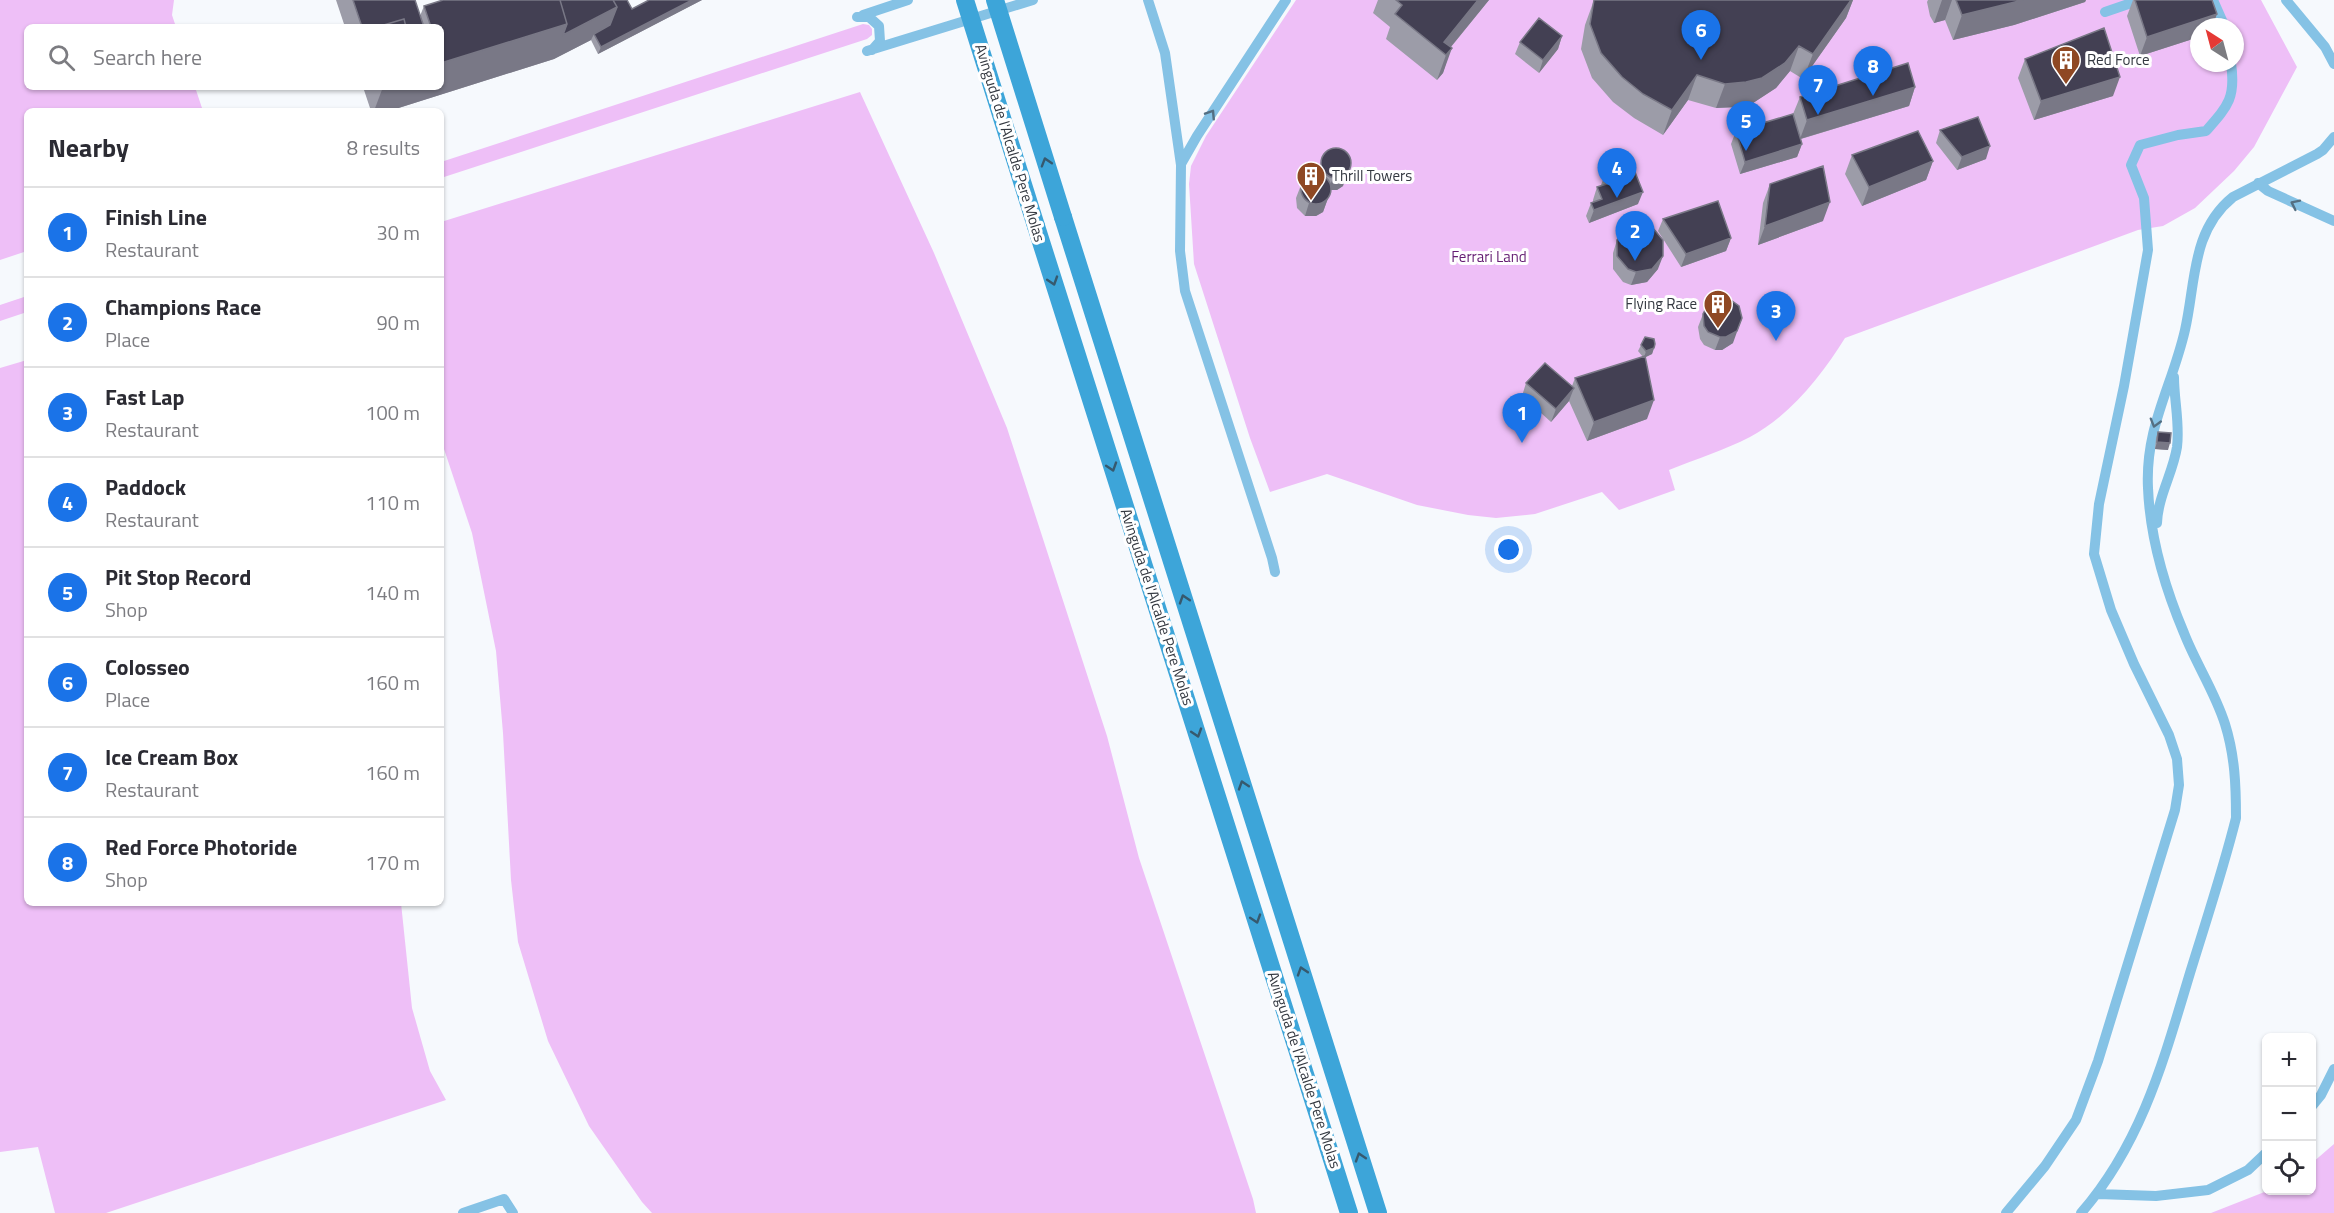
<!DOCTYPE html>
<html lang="en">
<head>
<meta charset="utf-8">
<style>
  body { margin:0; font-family:"Titillium Web",sans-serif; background:#f7f7f7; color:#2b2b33 }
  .controls { position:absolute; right:18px; bottom:18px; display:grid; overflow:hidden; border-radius:9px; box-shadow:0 2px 4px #0004 }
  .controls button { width:54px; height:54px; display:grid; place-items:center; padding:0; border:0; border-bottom:2px solid #e1e1e2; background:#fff; color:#2b2b33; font:30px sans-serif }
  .compass { position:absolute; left:2190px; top:18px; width:54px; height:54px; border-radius:50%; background:#fff; box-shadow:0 2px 4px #0004; rotate:324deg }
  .you { position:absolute; left:1509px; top:550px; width:21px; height:21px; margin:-15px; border:4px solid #fff; border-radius:50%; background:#1a73e8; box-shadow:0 0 0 9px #1a73e833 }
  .badge { display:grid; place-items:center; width:39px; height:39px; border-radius:50%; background:#1a73e8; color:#fff; font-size:20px; font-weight:700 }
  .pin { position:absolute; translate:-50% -50px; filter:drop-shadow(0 2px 3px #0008) }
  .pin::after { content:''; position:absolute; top:32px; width:21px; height:18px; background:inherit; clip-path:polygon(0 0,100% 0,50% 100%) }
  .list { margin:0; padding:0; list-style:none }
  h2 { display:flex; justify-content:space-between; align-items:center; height:78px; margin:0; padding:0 24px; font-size:26px }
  h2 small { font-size:20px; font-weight:400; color:#7c7c81 }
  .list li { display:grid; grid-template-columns:39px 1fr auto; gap:18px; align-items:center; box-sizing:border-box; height:90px; padding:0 24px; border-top:2px solid #e1e1e2 }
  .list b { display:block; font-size:22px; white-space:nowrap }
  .list p { margin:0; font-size:20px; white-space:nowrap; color:#7c7c81 }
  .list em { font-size:20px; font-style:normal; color:#7c7c81 }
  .icon { flex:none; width:33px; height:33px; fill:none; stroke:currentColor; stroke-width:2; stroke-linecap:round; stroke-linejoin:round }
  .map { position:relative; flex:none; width:2334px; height:1213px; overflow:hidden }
  .search { position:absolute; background:#fff; box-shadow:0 2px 4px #0004; left:24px; top:24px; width:420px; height:66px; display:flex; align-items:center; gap:15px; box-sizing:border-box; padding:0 21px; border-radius:9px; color:#7c7c81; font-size:22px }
  .panel { position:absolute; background:#fff; box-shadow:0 2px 4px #0004; left:24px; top:108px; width:420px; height:798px; border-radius:9px }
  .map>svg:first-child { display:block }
  .green { fill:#eebff7; fill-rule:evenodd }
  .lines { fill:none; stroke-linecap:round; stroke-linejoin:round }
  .lane { stroke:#85c2e5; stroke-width:10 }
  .secondary { stroke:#3da5d9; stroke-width:18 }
  .secondary-bridge { stroke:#3da5d9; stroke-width:18 }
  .wall { fill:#9c9ca8 }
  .shaded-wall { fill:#797886 }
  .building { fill:#434053; stroke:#797886; stroke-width:1.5 }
  .oneway { stroke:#546f82 }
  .oneway2 { stroke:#36596e }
  .labels { text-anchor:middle; stroke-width:6; stroke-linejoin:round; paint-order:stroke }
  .poi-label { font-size:15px; fill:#333840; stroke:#fff; text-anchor:start }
  .street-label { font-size:15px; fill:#333840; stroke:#fff }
  .park-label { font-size:15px; fill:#651e73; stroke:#fff }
</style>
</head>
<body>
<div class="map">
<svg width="2334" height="1213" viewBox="0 0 2334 1213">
  <rect width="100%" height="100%" fill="#f6f9fd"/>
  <path class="green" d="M 0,0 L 174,0 L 172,15 L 176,27 L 27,27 L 27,87 L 195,87 L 203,111 L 27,111 L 27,251 L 0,260 Z
    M 1296,0 L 2261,0 L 2297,67 L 2254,147 L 2234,171 L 2195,208 L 2163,226 L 2138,230 L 1845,338 C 1822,375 1790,416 1750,437 C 1725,450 1696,459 1669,470 L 1675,490 L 1619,510 L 1602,492 L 1535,514 L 1496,518 L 1468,515 L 1417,505 L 1327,474 L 1270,492 L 1250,438 L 1194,264 L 1189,184 L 1191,166 L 1206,136 ZM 2199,27 L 2235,27 L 2235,63 L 2199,63 Z
    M 863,24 L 869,25 L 872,29 L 872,35 L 867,39 L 441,178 L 441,162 Z
    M 860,92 L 934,253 L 1007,428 L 1107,736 L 1139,858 L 1253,1199 L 1256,1213 L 652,1213 L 642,1202 L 589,1126 L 548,1041 L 518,942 L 511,880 L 503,733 L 496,651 L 472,533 L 441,440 L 441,222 Z
    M 27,296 L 27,312 L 0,321 L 0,305 Z
    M 27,360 L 27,903 L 401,903 L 412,1008 L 430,1071 L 446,1100 L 106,1213 L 55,1213 L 38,1147 L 0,1152 L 0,368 Z
    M 2334,1144 L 2334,1213 L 2211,1213 L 2267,1191 L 2312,1190 L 2312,1163 Z"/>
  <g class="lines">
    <path class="lane" d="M 1148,0 L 1165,53 L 1181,165 L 1180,251 L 1185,291 L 1272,558 L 1275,572
      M 2213,0 L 2225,27
      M 2286,0 L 2325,47 L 2334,64
      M 2105,12 L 2140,0
      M 863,15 L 908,0
      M 857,17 L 869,17 L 879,26 L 880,41 L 872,50
      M 867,51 L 1033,0
      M 1181,164 L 1197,136 L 1286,0
      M 2258,183 L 2268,191 L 2334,221
      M 2157,523 C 2158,496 2173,473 2177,447 C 2180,424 2174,400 2174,377
      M 2312,1106 L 2321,1095 L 2334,1069
      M 2098,1194 L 2156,1196 L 2208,1190 L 2248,1170 L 2266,1153
      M 463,1213 L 504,1199 L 513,1213
      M 2006,1213 L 2045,1166 L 2076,1120 L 2098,1061 L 2175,810 L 2179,785 L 2177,759 L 2169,735 L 2134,664 L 2111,610 L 2094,554 L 2099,504 L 2124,386 L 2148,250 L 2144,198 L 2131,165 L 2140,145 L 2178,135 L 2206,131 C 2228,106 2236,98 2231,63
      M 2081,1213 C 2142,1143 2164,1059 2190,973 C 2206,921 2223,870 2236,818 C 2236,786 2235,756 2225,724 C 2215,692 2196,664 2184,633 C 2165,588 2150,537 2148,488 C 2145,427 2172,387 2185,330 C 2196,282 2191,231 2233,197 L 2317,154 L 2323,150 L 2334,137"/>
    <path class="secondary" d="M 1063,217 L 1378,1213
      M 1036,226 L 1349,1213"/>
    <path class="secondary-bridge" d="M 965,0 L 1036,226
      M 995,0 L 1063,217"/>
  </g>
  <path class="wall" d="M 336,0 L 415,0 L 420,16 L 424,6 L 632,9 L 649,0 L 702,0 L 598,54 L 591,40 L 554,59 L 389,111 L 371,111 L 363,87 L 441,87 L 441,27 L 345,27 Z
    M 1378,0 L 1489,0 L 1451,47 L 1443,73 L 1437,80 L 1386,39 L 1390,27 L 1373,13 Z
    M 1594,0 L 1853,0 L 1846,18 L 1803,79 L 1790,71 L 1776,88 L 1753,103 L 1737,107 L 1716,108 L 1688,100 L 1663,135 L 1634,118 L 1613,102 L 1592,78 L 1581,49 L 1585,25 Z
    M 1928,0 L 2086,0 L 2085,2 L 2014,25 L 1953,40 L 1945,20 L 1934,23 L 1930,16 L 1927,2 Z
    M 2133,0 L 2212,0 L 2217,14 L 2212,27 L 2199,27 L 2199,37 L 2140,56 L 2127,16 Z
    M 1562,36 L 1558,49 L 1539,73 L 1515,54 L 1520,42 Z
    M 2025,59 L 2113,96 L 2034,120 L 2018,78 Z
    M 1915,87 L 1909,106 L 1801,139 L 1802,144 L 1797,157 L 1740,174 L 1731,144 L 1736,131 L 1793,114 L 1800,97 Z
    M 1940,130 L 1986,159 L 1957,170 L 1936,143 Z
    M 1324,153 L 1343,186 L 1337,190 L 1331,190 L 1323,212 L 1316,216 L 1305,216 L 1297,208 L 1296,198 L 1301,185 L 1318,174 Z
    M 1852,155 L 1933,161 L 1926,180 L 1862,206 L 1845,174 Z
    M 1606,172 L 1638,204 L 1589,223 L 1586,216 L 1591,203 L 1593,202 L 1593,200 L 1597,187 L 1601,186 L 1601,185 Z
    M 1770,184 L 1823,221 L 1758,245 L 1763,203 Z
    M 1663,219 L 1731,238 L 1726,251 L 1681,267 L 1658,231 Z
    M 1617,240 L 1658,269 L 1647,282 L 1631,285 L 1623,282 L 1613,269 L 1613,253 Z
    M 1703,314 L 1733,343 L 1722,350 L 1715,350 L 1704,345 L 1700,339 L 1698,327 Z
    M 1641,345 L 1654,348 L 1652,354 L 1645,357 L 1647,419 L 1587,441 L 1569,401 L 1551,422 L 1522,396 L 1526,383 L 1572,386 L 1575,378 L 1643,357 L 1638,351 Z
    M 2158,432 L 2168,450 L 2155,449 L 2156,438 Z"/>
  <path class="shaded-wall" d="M 692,0 L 702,0 L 598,54 L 601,47 Z
    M 1478,0 L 1489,0 L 1445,54 L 1444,42 Z
    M 1851,0 L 1853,0 L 1846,18 L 1803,79 L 1813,54 Z
    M 1942,0 L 1952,0 L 1945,20 L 1934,23 Z
    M 2023,0 L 2086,0 L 2085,2 L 2014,25 L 1953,40 L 1962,15 Z
    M 617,7 L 608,32 L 594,34 L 591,40 L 554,59 L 389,111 L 374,111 L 383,87 L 441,87 L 441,63 Z
    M 2217,14 L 2212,27 L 2199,27 L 2199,37 L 2140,56 L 2147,37 Z
    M 1562,36 L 1558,49 L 1539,73 L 1543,60 Z
    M 1799,46 L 1790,71 L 1776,88 L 1753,103 L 1737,107 L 1716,108 L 1725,84 Z
    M 1452,48 L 1443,73 L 1437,80 L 1446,55 Z
    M 1697,75 L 1688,100 L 1663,135 L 1672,110 Z
    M 2120,77 L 2113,96 L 2034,120 L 2041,101 Z
    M 1915,87 L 1909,106 L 1800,139 L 1807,120 Z
    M 1802,144 L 1797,157 L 1740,174 L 1745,162 Z
    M 1990,146 L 1986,159 L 1957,170 L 1962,157 Z
    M 1933,161 L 1926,180 L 1862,206 L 1869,187 Z
    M 1348,173 L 1343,186 L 1337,190 L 1328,190 L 1333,178 Z
    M 1331,190 L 1323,212 L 1316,216 L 1305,216 L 1309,203 Z
    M 1643,192 L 1638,204 L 1589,223 L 1594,210 Z
    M 1830,202 L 1823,221 L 1758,245 L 1765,226 Z
    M 1731,238 L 1726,251 L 1681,267 L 1686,254 Z
    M 1663,256 L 1658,269 L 1647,282 L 1631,285 L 1636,272 Z
    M 1742,318 L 1733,343 L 1722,350 L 1715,350 L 1720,337 Z
    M 1654,348 L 1652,354 L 1644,358 L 1646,351 Z
    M 1574,388 L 1569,401 L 1551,422 L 1556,409 Z
    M 1654,400 L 1647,419 L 1587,441 L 1594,422 Z
    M 2157,442 L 2170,443 L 2168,450 L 2155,449 Z"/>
  <path class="building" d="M 353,0 L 415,0 L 424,27 L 406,27 L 404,19 L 377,27 L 362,27 Z
    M 443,0 L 560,0 L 567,24 L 441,63 L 441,27 L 431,27 L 424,6 Z
    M 560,0 L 613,0 L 617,7 L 563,35 L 567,24 Z
    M 613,0 L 627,0 L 632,9 L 649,0 L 692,0 L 601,47 L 594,34 L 610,25 L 617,7 Z
    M 1396,0 L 1478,0 L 1444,42 L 1452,48 L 1446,55 L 1395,14 L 1402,5 Z
    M 1594,0 L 1851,0 L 1813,54 L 1799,46 L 1785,63 L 1762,78 L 1746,82 L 1725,84 L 1697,75 L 1672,110 L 1643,94 L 1622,77 L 1601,53 L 1590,24 Z
    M 1956,0 L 2023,0 L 1962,15 Z
    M 2135,0 L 2212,0 L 2217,14 L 2147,37 Z
    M 1539,18 L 1562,36 L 1543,60 L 1520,42 Z
    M 404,19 L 406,27 L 377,27 Z
    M 2104,28 L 2120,77 L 2041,101 L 2025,59 Z
    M 1908,63 L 1915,87 L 1807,120 L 1800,97 Z
    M 1793,114 L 1802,144 L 1745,162 L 1736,131 Z
    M 1978,117 L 1990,146 L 1962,157 L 1940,130 Z
    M 1918,131 L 1933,161 L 1869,187 L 1852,155 Z
    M1321 163a15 15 0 1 1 30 0a15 15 0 1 1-30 0Z
    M 1631,162 L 1643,192 L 1594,210 L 1591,203 L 1602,199 L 1597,187 L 1610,183 L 1606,172 Z
    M 1823,166 L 1830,202 L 1765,226 L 1770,184 Z
    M1301 189a15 15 0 1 1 30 0a15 15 0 1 1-30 0Z
    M 1718,201 L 1731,238 L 1686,254 L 1663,219 Z
    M 1636,225 L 1652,227 L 1663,240 L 1663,256 L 1652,269 L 1636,272 L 1628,269 L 1617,256 L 1617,240 L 1628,227 Z
    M 1728,298 L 1739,306 L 1742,318 L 1737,331 L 1726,337 L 1720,337 L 1708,332 L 1704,326 L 1703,314 L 1709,303 L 1714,299 Z
    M 1645,337 L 1654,339 L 1655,344 L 1654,348 L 1646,351 L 1641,345 Z
    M 1645,356 L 1654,400 L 1594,422 L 1575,378 Z
    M 1545,363 L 1574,388 L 1556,409 L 1526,383 Z
    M 2158,432 L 2171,433 L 2170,443 L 2157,442 Z"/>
  <defs><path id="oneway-chevron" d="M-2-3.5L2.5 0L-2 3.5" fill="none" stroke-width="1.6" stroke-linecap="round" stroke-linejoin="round" transform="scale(1.5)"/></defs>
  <g class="oneway">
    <use href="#oneway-chevron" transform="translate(1211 114) rotate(-57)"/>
    <use href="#oneway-chevron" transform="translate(2295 204) rotate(-154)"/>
    <use href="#oneway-chevron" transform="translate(2155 423) rotate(106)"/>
  </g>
  <g class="oneway2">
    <use href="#oneway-chevron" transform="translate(1046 162) rotate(-107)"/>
    <use href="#oneway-chevron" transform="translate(1053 281) rotate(72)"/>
    <use href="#oneway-chevron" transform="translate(1112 467) rotate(72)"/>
    <use href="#oneway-chevron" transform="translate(1184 599) rotate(-108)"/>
    <use href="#oneway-chevron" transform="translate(1197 733) rotate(72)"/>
    <use href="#oneway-chevron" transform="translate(1243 785) rotate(-108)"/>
    <use href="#oneway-chevron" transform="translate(1256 919) rotate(72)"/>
    <use href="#oneway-chevron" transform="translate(1302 971) rotate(-108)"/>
    <use href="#oneway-chevron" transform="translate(1360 1157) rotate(-108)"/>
  </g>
  <defs>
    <g id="building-pin" transform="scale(1.5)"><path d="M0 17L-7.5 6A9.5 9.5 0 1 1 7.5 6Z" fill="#8f4823" stroke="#fff"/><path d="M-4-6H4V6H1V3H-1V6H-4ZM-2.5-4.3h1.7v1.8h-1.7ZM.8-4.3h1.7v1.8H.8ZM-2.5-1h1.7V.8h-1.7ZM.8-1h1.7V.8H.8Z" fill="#fff"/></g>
  </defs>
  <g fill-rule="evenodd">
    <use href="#building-pin" x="2066" y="60"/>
    <use href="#building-pin" x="1311" y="176"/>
    <use href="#building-pin" x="1718" y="304"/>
  </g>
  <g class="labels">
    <g class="poi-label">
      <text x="2087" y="65">Red Force</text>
      <text x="1332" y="181">Thrill Towers</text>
      <text x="1697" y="309" text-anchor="end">Flying Race</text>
    </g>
    <g class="street-label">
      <text transform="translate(1010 143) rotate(73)" y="5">Avinguda de l'Alcalde Pere Molas</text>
      <text transform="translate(1157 607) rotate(72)" y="5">Avinguda de l'Alcalde Pere Molas</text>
      <text transform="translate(1304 1070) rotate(72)" y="5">Avinguda de l'Alcalde Pere Molas</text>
    </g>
    <g class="park-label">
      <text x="1489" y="262">Ferrari Land</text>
    </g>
  </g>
</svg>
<div class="controls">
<button>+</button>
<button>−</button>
<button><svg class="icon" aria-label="locate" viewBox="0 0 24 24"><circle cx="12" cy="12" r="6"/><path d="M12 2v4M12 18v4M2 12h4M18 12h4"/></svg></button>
</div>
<svg class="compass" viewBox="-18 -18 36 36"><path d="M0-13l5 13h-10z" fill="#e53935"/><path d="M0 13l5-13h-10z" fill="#7c7c81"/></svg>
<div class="you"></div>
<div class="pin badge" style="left:1522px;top:443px">1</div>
<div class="pin badge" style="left:1635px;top:261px">2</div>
<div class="pin badge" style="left:1776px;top:341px">3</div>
<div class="pin badge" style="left:1617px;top:198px">4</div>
<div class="pin badge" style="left:1746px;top:151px">5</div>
<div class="pin badge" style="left:1701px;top:60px">6</div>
<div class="pin badge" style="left:1818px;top:115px">7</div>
<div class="pin badge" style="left:1873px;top:96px">8</div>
<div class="search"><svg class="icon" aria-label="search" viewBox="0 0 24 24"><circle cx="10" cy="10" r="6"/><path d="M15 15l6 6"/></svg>Search here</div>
<section class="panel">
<h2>Nearby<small>8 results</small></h2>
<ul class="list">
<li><span class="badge">1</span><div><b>Finish Line</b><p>Restaurant</p></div><em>30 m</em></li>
<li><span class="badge">2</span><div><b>Champions Race</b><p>Place</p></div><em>90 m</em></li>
<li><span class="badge">3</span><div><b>Fast Lap</b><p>Restaurant</p></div><em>100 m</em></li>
<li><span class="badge">4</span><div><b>Paddock</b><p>Restaurant</p></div><em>110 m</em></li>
<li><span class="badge">5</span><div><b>Pit Stop Record</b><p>Shop</p></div><em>140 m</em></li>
<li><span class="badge">6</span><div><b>Colosseo</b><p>Place</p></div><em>160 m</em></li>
<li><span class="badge">7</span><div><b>Ice Cream Box</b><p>Restaurant</p></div><em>160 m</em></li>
<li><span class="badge">8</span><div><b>Red Force Photoride</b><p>Shop</p></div><em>170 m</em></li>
</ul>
</section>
</div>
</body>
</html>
